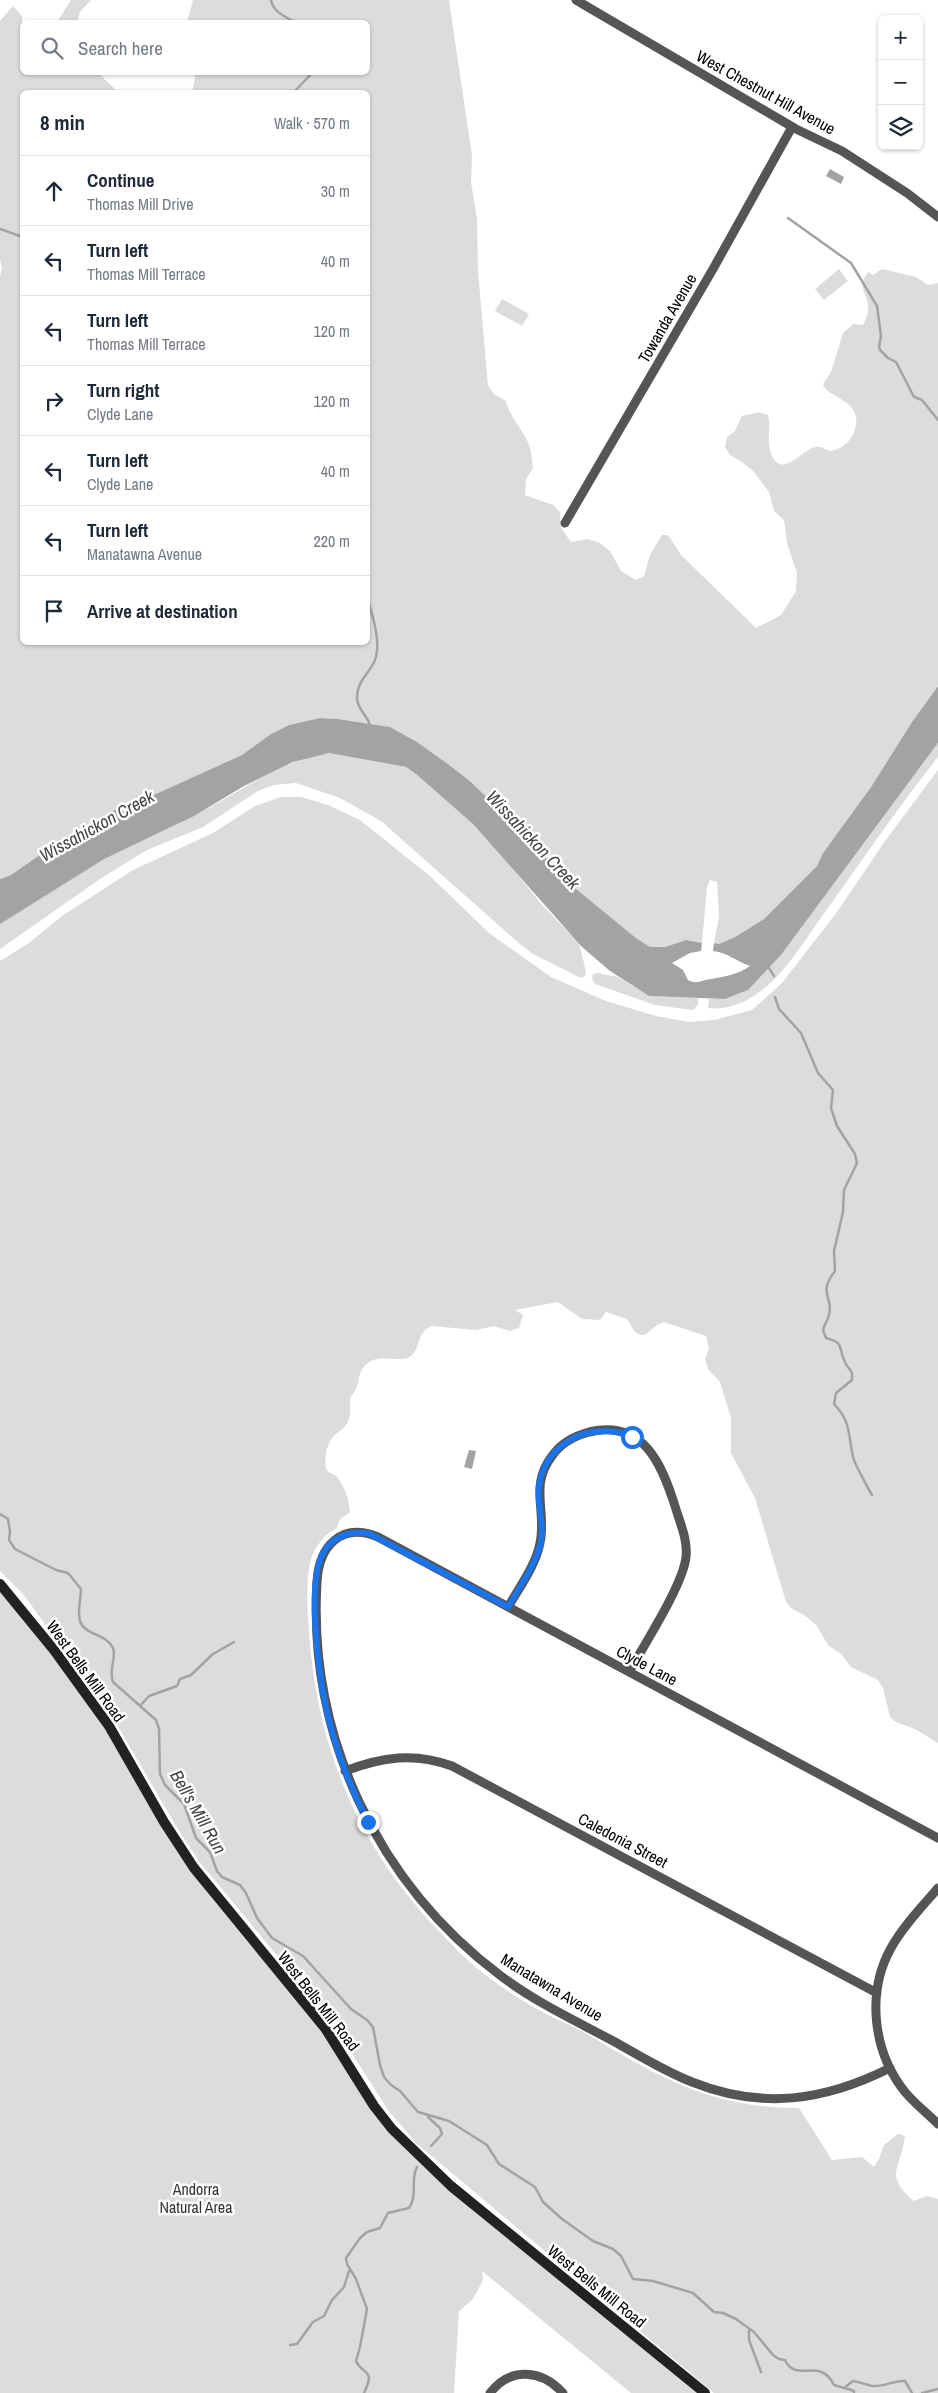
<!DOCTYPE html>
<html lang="en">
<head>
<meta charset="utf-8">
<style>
  body { margin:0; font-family:"Archivo Narrow",sans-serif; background:#f2f2f3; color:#1f2937 }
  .controls { position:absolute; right:15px; top:15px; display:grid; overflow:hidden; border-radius:8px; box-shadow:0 1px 4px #0004 }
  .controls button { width:45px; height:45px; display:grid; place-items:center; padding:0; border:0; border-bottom:1px solid #e0e1e3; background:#fff; color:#1f2937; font:25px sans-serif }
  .stop { position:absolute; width:15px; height:15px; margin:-11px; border:4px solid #1a73e8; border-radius:50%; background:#fff }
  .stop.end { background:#1a73e8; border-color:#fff; box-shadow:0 1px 5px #0008 }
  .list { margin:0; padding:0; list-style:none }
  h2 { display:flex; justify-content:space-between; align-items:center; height:65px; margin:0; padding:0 20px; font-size:21px }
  h2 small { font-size:16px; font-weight:400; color:#747a83 }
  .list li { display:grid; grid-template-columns:32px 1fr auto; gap:15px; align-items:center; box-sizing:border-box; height:70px; padding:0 20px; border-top:1px solid #e0e1e3 }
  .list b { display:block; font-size:19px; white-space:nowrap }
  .list p { margin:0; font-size:16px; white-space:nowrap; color:#747a83 }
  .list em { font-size:16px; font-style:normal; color:#747a83 }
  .icon { flex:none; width:28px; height:28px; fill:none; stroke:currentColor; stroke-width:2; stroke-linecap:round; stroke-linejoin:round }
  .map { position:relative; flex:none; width:938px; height:2393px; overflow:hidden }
  .search { position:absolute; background:#fff; box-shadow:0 1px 4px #0004; left:20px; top:20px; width:350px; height:55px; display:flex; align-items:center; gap:12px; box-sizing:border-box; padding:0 18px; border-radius:8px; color:#747a83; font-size:19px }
  .panel { position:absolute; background:#fff; box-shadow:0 1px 4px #0004; left:20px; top:90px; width:350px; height:555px; border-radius:8px }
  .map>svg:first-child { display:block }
  .green { fill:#dcdcdc }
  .water { fill:#a3a3a3 }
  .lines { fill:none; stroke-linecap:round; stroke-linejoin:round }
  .stream { stroke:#a3a3a3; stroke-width:2.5 }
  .street { stroke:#555; stroke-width:9 }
  .secondary { stroke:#222; stroke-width:10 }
  .route { stroke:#1a73e8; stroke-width:6 }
  .labels { text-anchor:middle; stroke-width:5; stroke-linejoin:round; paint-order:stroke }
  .street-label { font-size:16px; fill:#000; stroke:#fff }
  .park-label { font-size:16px; fill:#333; stroke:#fff }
  .water-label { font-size:18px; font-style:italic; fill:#444; stroke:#fff }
</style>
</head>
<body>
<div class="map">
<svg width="938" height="2393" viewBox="0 0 938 2393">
  <rect width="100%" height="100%" fill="#fff"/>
  <path class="green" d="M 71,0 L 91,0 L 80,12 L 77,22 L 57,22 Z
    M 193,0 L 449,0 L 472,156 L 471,182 L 477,219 L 478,271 L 488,386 L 494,394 L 506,401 C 510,419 525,431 530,448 C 532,454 532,462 533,468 L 526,479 L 525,495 L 553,505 L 560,512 L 561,528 L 571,542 L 587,539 L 598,542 L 610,551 L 621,571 L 636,580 L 644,576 L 650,555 L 662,535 L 668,535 L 681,555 L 756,628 L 781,615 L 796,591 L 797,573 L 787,543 L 784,520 L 774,511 L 769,492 L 753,471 L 742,462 L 730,455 L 725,447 L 727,437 L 735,431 L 742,416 L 759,412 L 768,415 C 771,427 767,438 770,450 C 780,484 802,448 816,447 C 822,446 825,450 831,451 C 842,449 850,442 854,432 C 866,399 828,400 823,384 L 831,372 L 843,333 L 853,324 L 863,325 C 879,296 852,293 868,272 L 873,275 L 882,269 L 916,277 L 928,285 L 938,283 L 938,686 L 912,722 L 871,787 L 823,853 L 817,866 L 764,919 L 735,937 L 719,944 L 714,943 L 719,917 L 717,882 L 710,880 L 707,887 L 702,943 L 686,940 L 665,947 L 650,947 L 636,938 L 570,884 L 532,841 L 471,782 L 448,764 L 417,742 L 390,727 L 338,719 L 320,718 L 289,725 L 271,734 L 242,755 L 147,798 L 124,804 L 57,843 L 11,875 L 0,879 L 0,277 L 2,268 L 0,259 L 0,21 L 13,6 L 22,16 L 22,72 L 98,73 L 118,92 L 22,92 L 22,642 L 368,642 L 368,92 L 192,92 L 196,73 L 368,72 L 368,22 L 187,22 Z
    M 839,269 L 848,281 L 824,300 L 815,289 Z
    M 502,299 L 529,314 L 522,326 L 495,311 Z
    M 938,743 L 938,757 C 900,805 865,856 830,905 C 813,928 789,968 767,986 C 751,1000 730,1011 708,1008 L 709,999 L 725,999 L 748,990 L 781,955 Z
    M 329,753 L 406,767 L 416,774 L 473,824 L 500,853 L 543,906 L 579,943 L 586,971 L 585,976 L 581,978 L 533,954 L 521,945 L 381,821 L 340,798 L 296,783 L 274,785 L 258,791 L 203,827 L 147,850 L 100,879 L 0,949 L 0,924 C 35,901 70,877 107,857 C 137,842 169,829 199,813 C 242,791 280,760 329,753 Z
    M 938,770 L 938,1743 L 915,1729 L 896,1722 L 890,1717 L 883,1688 L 878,1680 L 851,1667 L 841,1654 L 828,1645 L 817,1626 L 807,1617 L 791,1608 L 786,1602 L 755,1498 L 731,1453 L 731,1418 L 720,1382 L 708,1369 L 705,1359 L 709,1348 L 706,1336 L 664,1322 L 657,1325 L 645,1335 C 632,1335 633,1326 627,1319 L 606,1312 L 600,1320 L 582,1319 L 558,1302 L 515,1310 L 523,1315 L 519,1328 L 510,1331 L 494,1326 L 476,1330 L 431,1326 C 416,1333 421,1348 411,1356 C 403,1363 382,1355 371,1361 C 359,1368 360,1376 357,1387 C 355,1392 351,1395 350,1400 C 350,1407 351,1413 349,1419 C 346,1428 340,1430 334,1436 C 327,1442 324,1459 326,1468 C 327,1474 334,1473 337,1477 C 345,1487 349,1500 350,1512 C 347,1515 342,1517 340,1520 C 338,1523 338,1526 336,1528 C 334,1531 331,1531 329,1533 C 323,1537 316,1547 313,1554 C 303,1576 309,1631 311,1655 C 323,1762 364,1853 438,1930 C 452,1945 467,1961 483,1973 C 504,1990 530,2006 554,2018 C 563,2022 573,2026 582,2031 C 657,2076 708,2108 799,2108 L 832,2160 L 862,2157 L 874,2167 L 879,2159 L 884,2145 L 898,2134 L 905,2136 C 901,2169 883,2175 914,2201 L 927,2196 L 938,2199 L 938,2393 L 714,2393 L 416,2143 L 388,2110 L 331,2021 L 198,1860 L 176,1826 L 109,1711 L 23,1594 L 0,1571 L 0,961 L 29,943 L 62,916 L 133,870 L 213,833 L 255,806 L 281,797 L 301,797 L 328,805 L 360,820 L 431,877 L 489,933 L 551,977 L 606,1001 L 656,1016 L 689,1022 L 714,1020 L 752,1010 L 782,983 L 837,912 L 885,841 Z
    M 598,973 L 618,977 L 649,996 L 698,998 L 698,1004 L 693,1010 L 655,1005 L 595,984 L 592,979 L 593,974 Z
    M 0,1592 L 39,1638 L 98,1717 L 188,1867 L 213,1900 L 312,2017 L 386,2130 L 442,2183 L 698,2393 L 631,2393 L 482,2271 L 483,2280 L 473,2299 L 459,2311 L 454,2393 L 0,2393 Z"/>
  <path class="water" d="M 830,169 L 844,177 L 841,184 L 826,176 Z
    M 938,686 L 938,743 L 781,955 L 748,990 L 725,999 L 649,996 L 610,971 L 582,947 L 473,824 L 416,774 L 406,767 L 329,753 L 293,762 L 244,786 L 194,816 L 104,859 L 0,924 L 0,879 L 11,875 L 57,843 L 125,804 L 147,798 L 242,755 L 271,734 L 289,725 L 320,718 L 338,719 L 390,727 L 417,742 L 448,764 L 471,782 L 532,841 L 570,884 L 636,938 L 650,947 L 665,947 L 686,940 L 702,943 L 701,951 L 690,953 L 672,963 L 683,970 L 688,980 C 697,985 702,980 711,979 C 726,976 737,975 750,966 C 735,961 729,953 713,951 L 714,943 L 719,944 L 735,937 L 764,919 L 817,866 L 823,853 L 871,787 L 912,722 Z
    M 469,1450 L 476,1451 L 472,1469 L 464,1467 Z"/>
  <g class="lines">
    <path class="stream" d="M 271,0 C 273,12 285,16 294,22
      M 294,92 L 313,72
      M 788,218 L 851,263 L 877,306 L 881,336 L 879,347 L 880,350 L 888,358 L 896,362 L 914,397 L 922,400 L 938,420
      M 0,229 L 20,236 L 22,234
      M 368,600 C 373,617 383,648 373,664 C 366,677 357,682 357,698 C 357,709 367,715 370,725
      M 767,965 L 774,976
      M 775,997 L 779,1009 L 801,1033 L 818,1073 L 833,1090 L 831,1108 L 837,1126 L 855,1154 L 857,1163 L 844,1190 L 843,1212 L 834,1251 L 835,1271 C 817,1294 834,1297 829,1315 C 828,1320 824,1325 823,1330 L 826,1338 C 846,1344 837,1346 845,1362 C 846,1366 850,1369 852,1373 L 852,1380 L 836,1393 L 834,1404 C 853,1424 847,1436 854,1460 C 855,1464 869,1490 872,1495
      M 0,1514 L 8,1519 L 10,1531 L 9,1540 L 15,1549 L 56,1570 L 68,1573 L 81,1589 C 81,1599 77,1611 80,1621 C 85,1636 106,1633 113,1648 C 117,1658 108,1669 113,1682 L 156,1720 L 159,1729 L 160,1774 L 165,1785 L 184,1804 L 196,1838 L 210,1852 L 217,1871 L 222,1877 L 240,1885 L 246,1893 L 257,1918 L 272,1938 L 303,1956 L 351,2009 L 367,2020 L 373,2027 L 380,2065 L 384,2077 L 391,2085 L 400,2091 L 418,2112 L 449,2121 L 487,2145 L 499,2164 L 535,2187 L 543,2202 L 562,2219 L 593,2241 L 613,2249 L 621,2256 L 633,2279 L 653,2281 L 693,2293 L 714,2312 L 723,2313 L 736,2319 L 754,2332 L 773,2355 L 779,2359 L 785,2360 C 796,2384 820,2356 834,2385 L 844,2388 L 853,2381 C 860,2382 867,2385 873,2386 C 885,2387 894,2380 905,2381 L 912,2393
      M 141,1705 L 149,1696 L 177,1686 L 180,1679 L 191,1675 L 213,1654 L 234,1642
      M 428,2117 L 440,2128 L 442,2134 L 431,2146
      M 749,2330 L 749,2340 L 761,2372
      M 290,2345 L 297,2344 L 313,2322 L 324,2316 L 332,2300 L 344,2287 L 349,2271
      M 845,2388 L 854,2391 L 854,2393
      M 364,2393 C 376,2368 363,2376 356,2361 L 360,2347 L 367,2309 L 356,2279 L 347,2264 L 346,2258 L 360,2238 L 367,2232 L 380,2228 L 388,2213 L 409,2208 C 418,2196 410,2179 417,2167
      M 922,2393 L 938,2389"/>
    <path class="street" d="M 576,0 L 796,129 L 842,151 L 907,193 L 938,217
      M 565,523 L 713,269 L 792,127
      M 508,1607 C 519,1588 536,1565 540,1543 C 547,1511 529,1486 552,1456 C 561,1443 574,1436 589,1432 C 644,1419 662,1465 675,1506 C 680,1523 688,1540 686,1557 C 683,1585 644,1645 629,1672
      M 345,1771 C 382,1757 414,1752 452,1766 L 877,1993
      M 938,1888 C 922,1907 903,1926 891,1948 C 866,1993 873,2052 905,2092 C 915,2104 927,2113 938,2124
      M 890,2068 C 824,2101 762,2110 692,2082 C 666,2072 640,2056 615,2042 C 576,2021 535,2002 501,1976 C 377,1883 308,1736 317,1582 C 319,1546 341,1522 378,1537 L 938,1838
      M 490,2393 C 511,2366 542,2370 563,2393"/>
    <path class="secondary" d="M 0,1584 L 54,1650 L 109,1726 L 164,1822 L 194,1868 L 325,2028 L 374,2106 L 392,2129 L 451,2186 L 705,2393"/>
  </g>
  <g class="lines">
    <path class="route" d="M 368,1822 C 352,1791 339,1758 330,1724 C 320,1688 306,1587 322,1555 C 331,1536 351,1530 370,1534 L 508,1607 C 519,1588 534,1567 540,1546 C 546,1526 536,1506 539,1485 C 546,1441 593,1420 632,1437"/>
  </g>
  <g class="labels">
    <g class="street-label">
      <text transform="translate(766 92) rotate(29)" y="6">West Chestnut Hill Avenue</text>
      <text transform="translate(667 318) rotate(-60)" y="6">Towanda Avenue</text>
      <text transform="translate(647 1665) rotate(28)" y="6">Clyde Lane</text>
      <text transform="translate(86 1671) rotate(54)" y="6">West Bells Mill Road</text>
      <text transform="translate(623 1840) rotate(28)" y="6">Caledonia Street</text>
      <text transform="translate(552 1987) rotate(31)" y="6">Manatawna Avenue</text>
      <text transform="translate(319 2001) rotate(52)" y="6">West Bells Mill Road</text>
      <text transform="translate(597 2286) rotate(39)" y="6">West Bells Mill Road</text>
    </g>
    <g class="park-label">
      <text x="196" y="2195">Andorra<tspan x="196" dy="18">Natural Area</tspan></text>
    </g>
    <g class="water-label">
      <text transform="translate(97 826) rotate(-29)" y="6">Wissahickon Creek</text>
      <text transform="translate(533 840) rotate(47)" y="6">Wissahickon Creek</text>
      <text transform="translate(198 1812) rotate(60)" y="6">Bell's Mill Run</text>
    </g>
  </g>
</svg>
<div class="controls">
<button>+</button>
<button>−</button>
<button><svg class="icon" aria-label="layers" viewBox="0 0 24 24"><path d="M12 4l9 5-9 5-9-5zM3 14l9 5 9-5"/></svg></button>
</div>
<div class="stop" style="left:632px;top:1437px"></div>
<div class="stop end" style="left:368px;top:1822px"></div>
<div class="search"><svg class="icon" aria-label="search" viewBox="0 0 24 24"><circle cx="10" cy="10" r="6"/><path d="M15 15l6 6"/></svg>Search here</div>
<section class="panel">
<h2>8 min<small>Walk · 570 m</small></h2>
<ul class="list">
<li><svg class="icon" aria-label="ahead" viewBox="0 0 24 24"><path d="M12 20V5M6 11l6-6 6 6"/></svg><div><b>Continue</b><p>Thomas Mill Drive</p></div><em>30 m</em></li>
<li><svg class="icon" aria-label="left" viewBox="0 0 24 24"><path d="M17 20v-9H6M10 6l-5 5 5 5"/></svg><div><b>Turn left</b><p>Thomas Mill Terrace</p></div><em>40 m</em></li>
<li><svg class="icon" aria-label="left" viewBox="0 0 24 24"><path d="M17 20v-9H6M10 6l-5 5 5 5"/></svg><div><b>Turn left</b><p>Thomas Mill Terrace</p></div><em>120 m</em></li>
<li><svg class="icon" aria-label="right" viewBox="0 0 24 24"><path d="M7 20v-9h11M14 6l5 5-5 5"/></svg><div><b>Turn right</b><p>Clyde Lane</p></div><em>120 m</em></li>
<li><svg class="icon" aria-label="left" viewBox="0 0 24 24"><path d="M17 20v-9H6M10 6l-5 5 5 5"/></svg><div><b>Turn left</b><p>Clyde Lane</p></div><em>40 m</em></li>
<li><svg class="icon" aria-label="left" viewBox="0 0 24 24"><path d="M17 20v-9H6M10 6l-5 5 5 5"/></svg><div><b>Turn left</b><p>Manatawna Avenue</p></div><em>220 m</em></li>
<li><svg class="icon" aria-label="arrive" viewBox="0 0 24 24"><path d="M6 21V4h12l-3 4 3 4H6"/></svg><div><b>Arrive at destination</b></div></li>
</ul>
</section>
</div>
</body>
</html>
